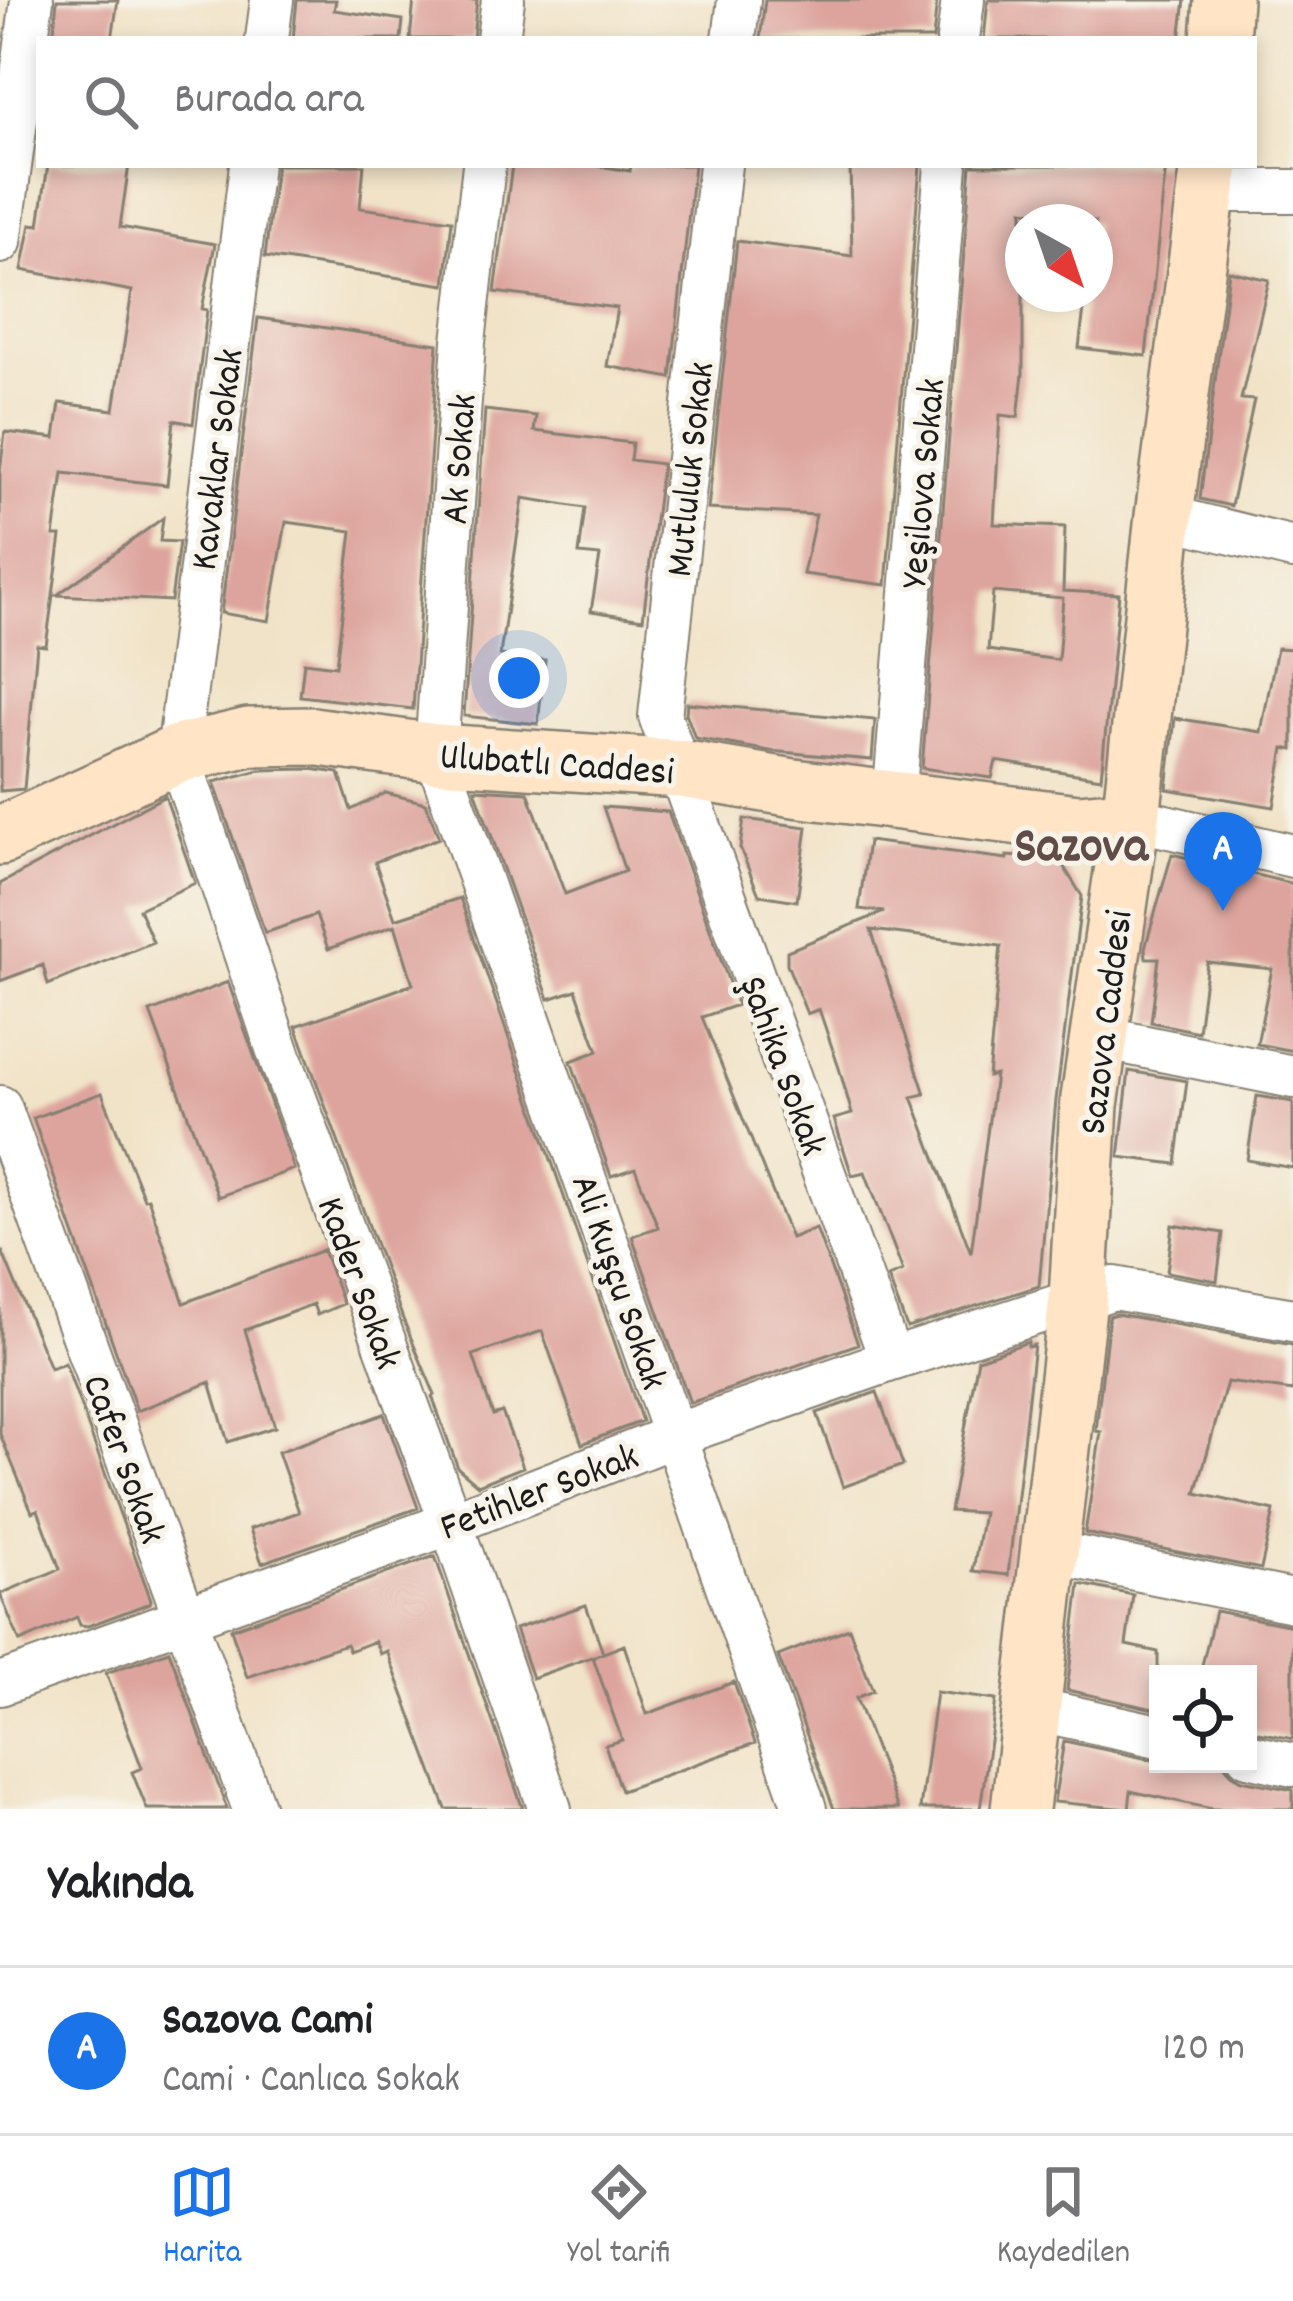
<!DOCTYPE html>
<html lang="tr">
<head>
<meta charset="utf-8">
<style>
  body { margin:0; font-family:Dekko,sans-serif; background:#f2f2f2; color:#202124 }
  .controls { position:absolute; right:36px; bottom:36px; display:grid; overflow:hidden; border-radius:0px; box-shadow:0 6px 18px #0003 }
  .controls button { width:108px; height:108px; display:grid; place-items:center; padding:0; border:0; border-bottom:3px solid #e0e0e0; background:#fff; color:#202124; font:60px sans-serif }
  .compass { position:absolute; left:1005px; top:204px; width:108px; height:108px; border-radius:50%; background:#fff; box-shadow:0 6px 18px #0003; rotate:140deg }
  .you { position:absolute; left:519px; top:678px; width:42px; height:42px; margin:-30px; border:9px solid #fff; border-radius:50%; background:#1a73e8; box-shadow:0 0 0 18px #1a73e833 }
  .badge { display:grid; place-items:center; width:78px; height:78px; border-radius:50%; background:#1a73e8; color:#fff; font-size:39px; font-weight:700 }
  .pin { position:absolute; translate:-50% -99px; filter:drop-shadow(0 3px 6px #0008) }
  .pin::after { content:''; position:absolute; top:63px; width:42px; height:36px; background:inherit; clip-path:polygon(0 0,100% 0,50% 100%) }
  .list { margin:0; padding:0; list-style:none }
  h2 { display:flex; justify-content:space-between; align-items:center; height:156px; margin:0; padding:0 48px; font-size:51px }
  h2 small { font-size:39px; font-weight:400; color:#757577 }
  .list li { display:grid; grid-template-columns:78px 1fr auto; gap:36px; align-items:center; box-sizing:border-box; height:168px; padding:0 48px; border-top:3px solid #e0e0e0 }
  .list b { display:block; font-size:45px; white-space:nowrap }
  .list p { margin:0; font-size:39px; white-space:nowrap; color:#757577 }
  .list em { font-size:39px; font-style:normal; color:#757577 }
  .icon { flex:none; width:66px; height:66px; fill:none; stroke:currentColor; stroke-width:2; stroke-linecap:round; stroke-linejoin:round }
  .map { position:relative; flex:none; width:1293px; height:1809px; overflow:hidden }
  .search { position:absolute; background:#fff; box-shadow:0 6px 18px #0003; left:36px; right:36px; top:36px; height:132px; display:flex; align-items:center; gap:30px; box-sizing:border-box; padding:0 42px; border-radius:0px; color:#757577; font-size:45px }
  .sheet { height:324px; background:#fff }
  nav { display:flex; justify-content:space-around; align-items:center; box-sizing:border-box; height:168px; border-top:3px solid #e0e0e0; background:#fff; font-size:33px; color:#757577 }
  nav a { display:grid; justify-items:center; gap:6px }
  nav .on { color:#1a73e8 }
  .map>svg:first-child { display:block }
  .building { fill:#dda49d; fill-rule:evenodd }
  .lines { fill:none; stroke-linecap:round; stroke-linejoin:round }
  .street-casing { stroke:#868072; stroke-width:46 }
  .secondary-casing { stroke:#868072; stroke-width:62 }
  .street { stroke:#fff; stroke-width:42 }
  .secondary { stroke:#ffe4c6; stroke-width:57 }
  .labels { text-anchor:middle; stroke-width:10; stroke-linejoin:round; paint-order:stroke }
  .street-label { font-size:39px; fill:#1c1c1c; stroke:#f7f3e8 }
  .district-label { font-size:51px; font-weight:bold; fill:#604c49; stroke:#f7f3e8 }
</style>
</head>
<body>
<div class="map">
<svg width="1293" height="1809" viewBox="0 0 1293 1809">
  <rect width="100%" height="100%" fill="#f7f3e8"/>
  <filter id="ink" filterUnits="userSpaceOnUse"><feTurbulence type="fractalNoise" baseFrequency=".00833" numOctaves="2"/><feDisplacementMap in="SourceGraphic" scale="24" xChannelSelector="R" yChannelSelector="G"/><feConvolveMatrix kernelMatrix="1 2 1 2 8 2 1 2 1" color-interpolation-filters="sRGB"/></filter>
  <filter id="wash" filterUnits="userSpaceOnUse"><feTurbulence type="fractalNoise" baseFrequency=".004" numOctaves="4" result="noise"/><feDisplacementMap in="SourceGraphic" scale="48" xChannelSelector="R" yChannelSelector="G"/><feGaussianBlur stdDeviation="2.7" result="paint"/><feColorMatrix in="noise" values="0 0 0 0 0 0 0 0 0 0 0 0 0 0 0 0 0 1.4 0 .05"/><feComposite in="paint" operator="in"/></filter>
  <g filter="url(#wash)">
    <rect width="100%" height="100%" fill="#f1e3c8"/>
    <g id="blocks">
      <path class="building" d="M 57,0 L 118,0 L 112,39 L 53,39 Z
        M 297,0 L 336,0 L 334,10 L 403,20 L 401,39 L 293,39 Z
        M 414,0 L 477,0 L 473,39 L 410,39 Z
        M 765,0 L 937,0 L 933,39 L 760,39 Z
        M 988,0 L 1185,0 L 1180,39 L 984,39 Z
        M 48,165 L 129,165 L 120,227 L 215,244 L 202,309 L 207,310 L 193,424 L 174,420 L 167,485 L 63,473 L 54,536 L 61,536 L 46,646 L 37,645 L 24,789 L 0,791 L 0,471 L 5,432 L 55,438 L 60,403 L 114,410 L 132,291 L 22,270 L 31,224 L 39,225 Z
        M 276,165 L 364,165 L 360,208 L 452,220 L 445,285 L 265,257 Z
        M 512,165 L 593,165 L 630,171 L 631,165 L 694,165 L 671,378 L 607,366 L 617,308 L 495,292 Z
        M 850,165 L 920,165 L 886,585 L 803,574 L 816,515 L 708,509 L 737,241 L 852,256 Z
        M 971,165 L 1166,165 L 1146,356 L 1079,348 L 1086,294 L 1095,294 L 1095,222 L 1023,210 L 1023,374 L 1018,417 L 1000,415 L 994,524 L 1065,527 L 1063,591 L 1119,594 L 1101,778 L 996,761 L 992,778 L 922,768 ZM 993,592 L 1063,598 L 1058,660 L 988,650 Z
        M 1229,271 L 1269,280 L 1241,399 L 1254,400 L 1231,506 L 1200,499 Z
        M 258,318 L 438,344 L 413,709 L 300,696 L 304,662 L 336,666 L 352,531 L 286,522 L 269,621 L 221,613 Z
        M 485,410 L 536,416 L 534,431 L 632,443 L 630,460 L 662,464 L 643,619 L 591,611 L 600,556 L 579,554 L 585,508 L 523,498 L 500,655 L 545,660 L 538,724 L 464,716 Z
        M 163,518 L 160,541 L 179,542 L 171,601 L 57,595 Z
        M 1277,648 L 1293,649 L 1293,750 L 1284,748 L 1274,807 L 1167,789 L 1175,718 L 1261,732 Z
        M 687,703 L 875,720 L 872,760 L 770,751 L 695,738 L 686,713 Z
        M 310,769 L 339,773 L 351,810 L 386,793 L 426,803 L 439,838 L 375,862 L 395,919 L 460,898 L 642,1421 L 582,1444 L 542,1331 L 473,1355 L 493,1415 L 502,1412 L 523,1467 L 478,1485 L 458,1468 L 432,1396 L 435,1395 L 403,1319 L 296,1026 L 413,984 L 395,925 L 328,949 L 316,915 L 265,933 L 214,782 L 260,770 Z
        M 475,789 L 528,792 L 565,894 L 625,871 L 603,807 L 668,812 L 737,1005 L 702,1017 L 791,1238 L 816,1228 L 858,1344 L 690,1403 L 632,1236 L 658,1227 L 635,1168 L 611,1176 L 571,1061 L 598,1051 L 576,990 L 549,999 Z
        M 165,796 L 195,883 L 139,909 L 153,942 L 48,985 L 43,965 L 0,981 L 0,884 Z
        M 744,819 L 807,827 L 797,901 L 759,895 L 740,848 Z
        M 868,841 L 1007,859 L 1007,856 L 1059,859 L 1082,896 L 1056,1100 L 1039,1286 L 907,1328 L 888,1277 L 903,1271 L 865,1172 L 852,1175 L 834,1119 L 852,1114 L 839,1068 L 819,1009 L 807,1014 L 787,964 L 787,951 L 884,912 L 859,909 ZM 871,930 L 1001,946 L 988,1077 L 995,1075 L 971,1253 L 912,1097 L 925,1094 Z
        M 1172,854 L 1293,884 L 1293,1051 L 1257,1044 L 1272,969 L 1207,962 L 1198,1032 L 1151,1022 L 1159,958 L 1146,958 L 1145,948 Z
        M 228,982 L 294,1169 L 218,1197 L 150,1012 Z
        M 1129,1071 L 1187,1081 L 1176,1164 L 1119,1157 Z
        M 102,1093 L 144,1199 L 148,1198 L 184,1303 L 323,1250 L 343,1304 L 317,1315 L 313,1304 L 245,1330 L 275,1427 L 228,1442 L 210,1382 L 137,1411 L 33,1118 Z
        M 1257,1096 L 1293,1102 L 1293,1168 L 1247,1160 Z
        M 1173,1225 L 1223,1233 L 1217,1281 L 1167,1272 Z
        M 0,1246 L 50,1368 L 65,1363 L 151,1600 L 150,1603 L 88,1626 L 80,1625 L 77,1617 L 20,1642 L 0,1594 L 60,1569 L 38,1510 L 32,1512 L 0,1434 Z
        M 1116,1314 L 1293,1345 L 1293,1391 L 1227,1382 L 1196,1493 L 1274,1511 L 1261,1569 L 1085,1533 L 1101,1432 L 1096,1431 L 1109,1316 Z
        M 1028,1342 L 1028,1347 L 1034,1345 L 1008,1575 L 973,1571 L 983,1513 L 950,1511 L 978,1359 Z
        M 877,1392 L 903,1465 L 843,1487 L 817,1413 Z
        M 384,1414 L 418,1508 L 262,1563 L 250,1529 L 299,1512 L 278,1452 Z
        M 435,1556 L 523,1809 L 446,1809 L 387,1651 L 380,1654 L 375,1641 L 349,1651 L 346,1644 L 247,1677 L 231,1629 Z
        M 1080,1584 L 1133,1595 L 1126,1645 L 1158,1652 L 1158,1710 L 1067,1690 Z
        M 586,1605 L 603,1653 L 532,1678 L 515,1629 Z
        M 1215,1611 L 1293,1626 L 1293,1739 L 1248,1730 L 1248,1674 L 1200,1674 Z
        M 849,1628 L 873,1691 L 856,1698 L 898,1809 L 834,1809 L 778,1656 Z
        M 624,1645 L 647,1714 L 734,1682 L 755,1743 L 621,1791 L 605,1745 L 622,1740 L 593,1657 Z
        M 169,1651 L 186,1696 L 227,1809 L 147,1809 L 132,1772 L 142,1768 L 106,1673 Z
        M 936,1692 L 996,1700 L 980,1809 L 920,1809 Z
        M 1064,1741 L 1158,1761 L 1158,1764 L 1224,1764 L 1232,1774 L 1242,1780 L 1293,1790 L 1293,1809 L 1212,1809 L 1131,1791 L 1129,1809 L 1054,1802 Z"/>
    </g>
  </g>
  <g filter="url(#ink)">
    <use href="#blocks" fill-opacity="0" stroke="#868072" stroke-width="3"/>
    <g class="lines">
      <g class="street-casing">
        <path id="street" d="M 267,39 L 272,0
          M 498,39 L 503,0
          M 734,39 L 739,0
          M 958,39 L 963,0
          M 251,165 L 178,754 L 281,1060 L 451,1523 L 550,1809
          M 484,165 L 464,342 L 436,753 L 805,1809
          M 720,165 L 660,716 L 891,1360
          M 1207,191 L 1293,191
          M 0,242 L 32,0
          M 1164,516 L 1293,548
          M 894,801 L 946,165
          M 1131,818 L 1293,856
          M 1097,1037 L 1293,1077
          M 0,1107 L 254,1809
          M 1051,1552 L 1293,1601
          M 0,1684 L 451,1523 L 676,1435 L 891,1360 L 1114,1288 L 1293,1320
          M 1030,1708 L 1158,1736
          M 1248,1755 L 1293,1765"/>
      </g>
      <g class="secondary-casing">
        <path id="secondary" d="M 1220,39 L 1223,0
          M 0,836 L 178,754 L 249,737 L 312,736 L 436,753 L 681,769 L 794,788 L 1078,823 L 1131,818
          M 1020,1809 L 1078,1299 L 1089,1105 L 1131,818 L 1164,516 L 1210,165"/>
      </g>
      <use href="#street" class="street"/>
      <use href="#secondary" class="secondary"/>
    </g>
  </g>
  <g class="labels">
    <g class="street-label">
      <text transform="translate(214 459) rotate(-83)" y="14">Kavaklar Sokak</text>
      <text transform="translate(456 459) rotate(-86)" y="14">Ak Sokak</text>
      <text transform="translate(687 469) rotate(-84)" y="14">Mutluluk Sokak</text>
      <text transform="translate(920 483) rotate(-85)" y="14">Yeşilova Sokak</text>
      <text transform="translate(557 761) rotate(4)" y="14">Ulubatlı Caddesi</text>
      <text transform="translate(1103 1022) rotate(-83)" y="14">Sazova Caddesi</text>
      <text transform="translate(786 1065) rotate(70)" y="14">Şahika Sokak</text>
      <text transform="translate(622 1281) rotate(71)" y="14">Ali Kuşçu Sokak</text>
      <text transform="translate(362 1282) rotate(70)" y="14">Kader Sokak</text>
      <text transform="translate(127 1458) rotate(70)" y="14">Cafer Sokak</text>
      <text transform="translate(538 1489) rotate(-21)" y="14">Fetihler Sokak</text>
    </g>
    <g class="district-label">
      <text x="1081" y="860">Sazova</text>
    </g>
  </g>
</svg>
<div class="controls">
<button><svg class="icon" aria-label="locate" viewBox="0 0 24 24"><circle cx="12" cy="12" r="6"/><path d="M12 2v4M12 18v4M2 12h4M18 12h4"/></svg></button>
</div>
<svg class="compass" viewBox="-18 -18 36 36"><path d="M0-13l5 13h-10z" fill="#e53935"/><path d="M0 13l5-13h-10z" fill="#757577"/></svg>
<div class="you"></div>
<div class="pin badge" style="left:1223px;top:911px">A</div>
<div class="search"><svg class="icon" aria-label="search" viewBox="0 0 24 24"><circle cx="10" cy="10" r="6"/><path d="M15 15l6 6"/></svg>Burada ara</div>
</div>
<section class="sheet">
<h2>Yakında<small></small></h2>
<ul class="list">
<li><span class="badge">A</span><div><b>Sazova Cami</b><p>Cami · Canlıca Sokak</p></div><em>120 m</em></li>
</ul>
</section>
<nav>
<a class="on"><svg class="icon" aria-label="map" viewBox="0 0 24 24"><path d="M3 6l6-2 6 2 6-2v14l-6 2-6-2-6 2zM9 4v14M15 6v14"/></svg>Harita</a>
<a><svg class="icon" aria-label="directions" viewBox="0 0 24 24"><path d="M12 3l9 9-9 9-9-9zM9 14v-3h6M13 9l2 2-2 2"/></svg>Yol tarifi</a>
<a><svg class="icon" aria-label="saved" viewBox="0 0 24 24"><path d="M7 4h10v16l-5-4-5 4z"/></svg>Kaydedilen</a>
</nav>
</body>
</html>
